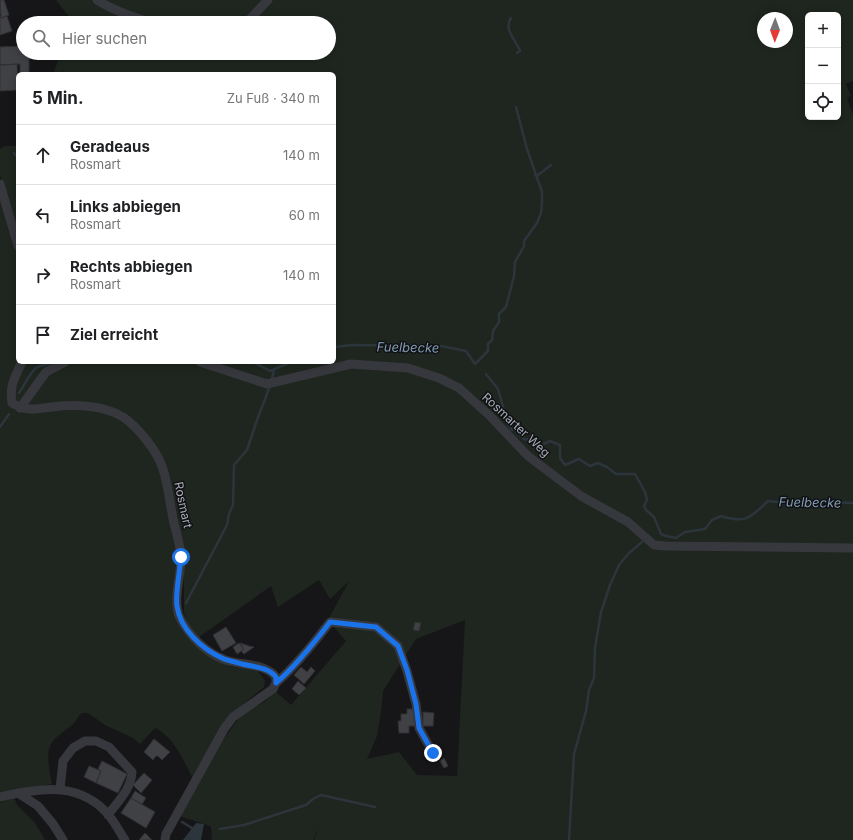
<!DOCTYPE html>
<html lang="de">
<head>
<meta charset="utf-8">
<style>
  body { margin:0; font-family:Inter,sans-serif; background:#f2f2f2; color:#202124 }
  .controls { position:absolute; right:12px; top:12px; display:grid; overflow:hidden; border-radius:6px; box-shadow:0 2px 10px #0003 }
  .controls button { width:36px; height:36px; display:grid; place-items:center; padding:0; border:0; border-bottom:1px solid #e0e0e0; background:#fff; color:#202124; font:20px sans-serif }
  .compass { position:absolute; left:757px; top:12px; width:36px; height:36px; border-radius:50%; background:#fff; box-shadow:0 2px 10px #0003; rotate:181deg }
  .stop { position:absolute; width:12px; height:12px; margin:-9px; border:3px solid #1a73e8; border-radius:50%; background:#fff }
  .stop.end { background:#1a73e8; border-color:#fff; box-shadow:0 1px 4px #0008 }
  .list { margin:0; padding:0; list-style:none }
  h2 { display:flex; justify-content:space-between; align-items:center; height:52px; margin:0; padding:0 16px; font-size:17px }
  h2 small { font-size:13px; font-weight:400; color:#757577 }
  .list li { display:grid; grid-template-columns:26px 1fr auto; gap:12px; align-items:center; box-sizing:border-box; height:60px; padding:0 16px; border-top:1px solid #e0e0e0 }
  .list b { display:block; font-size:15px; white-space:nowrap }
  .list p { margin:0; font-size:13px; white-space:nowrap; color:#757577 }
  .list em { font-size:13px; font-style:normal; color:#757577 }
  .icon { flex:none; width:22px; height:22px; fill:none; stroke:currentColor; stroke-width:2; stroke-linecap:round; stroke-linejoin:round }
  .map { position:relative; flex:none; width:853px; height:840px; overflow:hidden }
  .search { position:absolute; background:#fff; box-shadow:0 2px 10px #0003; left:16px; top:16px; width:320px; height:44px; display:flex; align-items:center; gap:10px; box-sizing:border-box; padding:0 14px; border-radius:22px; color:#757577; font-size:15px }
  .panel { position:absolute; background:#fff; box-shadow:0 2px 10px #0003; left:16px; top:72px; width:320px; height:292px; border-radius:6px }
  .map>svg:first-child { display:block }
  .green { fill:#1e261f; fill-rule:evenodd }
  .water { fill:#2c353c }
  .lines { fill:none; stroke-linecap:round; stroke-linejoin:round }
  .stream { stroke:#2c353c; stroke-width:2.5 }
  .building { fill:#404145; stroke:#303034 }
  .minor { stroke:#37383d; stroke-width:9 }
  .route { stroke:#1a73e8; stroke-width:5 }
  .labels { text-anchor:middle; stroke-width:3; stroke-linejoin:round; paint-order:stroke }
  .street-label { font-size:12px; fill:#a8adb8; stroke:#111113 }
  .water-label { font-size:13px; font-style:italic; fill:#7f9bb3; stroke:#111113 }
</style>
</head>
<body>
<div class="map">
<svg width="853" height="840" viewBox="0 0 853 840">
  <rect width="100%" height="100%" fill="#161618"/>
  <path class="green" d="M 56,0 L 853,0 L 853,81 L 846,84 L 851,96 L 847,98 L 853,115 L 853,840 L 314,840 L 318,828 L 313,840 L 212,840 L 211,827 C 202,822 190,820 180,816 L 215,751 L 242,714 L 264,702 L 276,692 L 291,705 L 346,641 L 328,620 L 349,581 L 330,599 L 319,580 L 278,607 L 271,586 L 199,637 L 187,623 L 184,613 L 184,554 L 175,539 L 178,562 L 173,607 L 175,617 L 191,640 L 220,662 L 232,667 L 248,668 L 258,671 L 265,681 L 264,687 L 235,711 L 193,779 C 184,761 174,737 155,728 L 140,744 L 133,738 L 105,725 L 88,713 L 82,713 C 78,716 76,722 72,725 C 65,731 54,737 50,746 C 46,755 50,775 52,784 L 16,789 L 0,794 L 0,195 L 18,254 L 18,362 L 334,362 L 334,74 L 53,74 L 61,53 L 329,53 L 329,23 L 69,23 L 70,18 ZM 808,15 L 838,15 L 838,117 L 808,117 ZM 763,18 L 787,18 L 787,42 L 763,42 ZM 465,620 L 457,776 L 417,775 L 399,752 L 367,759 L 377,736 L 381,712 L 383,691 L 416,639 Z
    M 5,146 L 18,146 L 18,236 L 0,175 L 0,149 Z
    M 14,797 L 17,805 L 35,823 L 45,840 L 0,840 L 0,803 Z"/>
  <path class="water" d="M 196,823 L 204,824 L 201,840 L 183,840 Z"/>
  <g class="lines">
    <path class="stream" d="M 511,18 C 503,29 516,40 520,51 L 517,53
      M 14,153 L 18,158
      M 535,175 L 538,175 L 551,165
      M 334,347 L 352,345 L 441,346 L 466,351 L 475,364 L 488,351 L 488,344 L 492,340 L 493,331 L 499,322 L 499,314 L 506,307 L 514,276 L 515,262 L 524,246 L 524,241 L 537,223 L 541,213 L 542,202 L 542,192 L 527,149 L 516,107
      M 253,362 L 270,371 L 291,362
      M 486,374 L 498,389 L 508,424 L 512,430 L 515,430 L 524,439 L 531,440 L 535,448 L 550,441 L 560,445 L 560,458 L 565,465 L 579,459 L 590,466 L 598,463 L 607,467 L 616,474 L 635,474 L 645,492 L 647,500 L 644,506 L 646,510 L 654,517 L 661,534 L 666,536 L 676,538 L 685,532 L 705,529 L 712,520 L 721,516 C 746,524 750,518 768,501 L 788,503 L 803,501 L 853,503
      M 272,379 L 274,370
      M 19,393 C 24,386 29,374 36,368 C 40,365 46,366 51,362
      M 0,427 L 9,414
      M 186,603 L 227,525 L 229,514 L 233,505 L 234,465 L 247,450 L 257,420 L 270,386
      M 182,822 L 192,828
      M 220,829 L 244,825 L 306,805 L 313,799 L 321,795 L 375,807
      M 569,840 L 574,754 L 586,711 L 589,690 L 594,678 L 595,648 L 601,612 L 610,585 L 619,565 L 629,553 L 642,542"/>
  </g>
  <path class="building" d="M 0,0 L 4,0 L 9,15 L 1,18 Z
    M 0,16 L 1,18 L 7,16 L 12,31 L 0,35 Z
    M 23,46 L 23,53 L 29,53 L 29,74 L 20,74 L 20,64 L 0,65 L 0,47 Z
    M 17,64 L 18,90 L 0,91 L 0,65 Z
    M 415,622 L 421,623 L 419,631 L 413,630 Z
    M 226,627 L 236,643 L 222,651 L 213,635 Z
    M 239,643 L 244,649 L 237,654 L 233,647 Z
    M 240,643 L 249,646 L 254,647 L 244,654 L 241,651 L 244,649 Z
    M 301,667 L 307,672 L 311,667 L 315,671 L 304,684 L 294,675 Z
    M 298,681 L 306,688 L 299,695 L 292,689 Z
    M 407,709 L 414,709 L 415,726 L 409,726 L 409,733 L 399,733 L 398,721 L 401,721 L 401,714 L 407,714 Z
    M 423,712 L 434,713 L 433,726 L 423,726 Z
    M 154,739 L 170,752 L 162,760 L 158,756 L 156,756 L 153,760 L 144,752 Z
    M 444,758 L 448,766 L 444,768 L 440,761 Z
    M 102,761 L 127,774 L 118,793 L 96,783 L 101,771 L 98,769 Z
    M 89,766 L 101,771 L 96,783 L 84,777 Z
    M 144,773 L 152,780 L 141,793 L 133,785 Z
    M 135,791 L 146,798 L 142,804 L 131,798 Z
    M 131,798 L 155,812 L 146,828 L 121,813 Z
    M 145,833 L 152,840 L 139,840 Z"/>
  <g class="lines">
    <path class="minor" d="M 97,0 C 114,11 134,17 153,23
      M 244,23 L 247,22 L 268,0
      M 0,184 L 18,246
      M 22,362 C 15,377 9,386 12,403 C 27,412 36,409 52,407 C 74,404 104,405 123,417 C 138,427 158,452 163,469 C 168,485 170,503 173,519 C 176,532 181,546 181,558 C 181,576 172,602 180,618 C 189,635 205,652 223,659 C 239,666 264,662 276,677 L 276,683 L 273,689 L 233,717 L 224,729 L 166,834 L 165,840
      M 200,362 L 267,384 L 351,364 L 408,368 L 439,378 L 459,388 L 489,415 L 528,456 L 581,496 L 628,522 L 654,545 L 665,546 L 853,548
      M 20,408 L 46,372 L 65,362
      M 276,683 C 296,666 314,643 330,622 L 376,627 L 398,646 L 407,671 L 416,704 L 419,728 L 433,753
      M 60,789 L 63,761 L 73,748 L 85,741 L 96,741 L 109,747 L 132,772 C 131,790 118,801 108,815
      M 18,793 L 38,806 L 53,824 L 63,840
      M 0,797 C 36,789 75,781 104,810 C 113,818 118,830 125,840"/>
  </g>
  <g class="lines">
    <path class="route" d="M 181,557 C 180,570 175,595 177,606 C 180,629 202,649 222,658 C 228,661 236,662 242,664 C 254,667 268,667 276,677 L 276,683 C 296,666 314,643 330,622 L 376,627 L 398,646 L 407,670 L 416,704 L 419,728 L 433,753"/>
  </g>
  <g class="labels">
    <g class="street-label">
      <text transform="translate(516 425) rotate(43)" y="4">Rosmarter Weg</text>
      <text transform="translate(183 505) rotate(78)" y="4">Rosmart</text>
    </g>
    <g class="water-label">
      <text transform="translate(408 347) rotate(1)" y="5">Fuelbecke</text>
      <text transform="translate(810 502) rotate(1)" y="5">Fuelbecke</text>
    </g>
  </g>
</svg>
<div class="controls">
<button>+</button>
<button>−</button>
<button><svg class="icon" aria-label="locate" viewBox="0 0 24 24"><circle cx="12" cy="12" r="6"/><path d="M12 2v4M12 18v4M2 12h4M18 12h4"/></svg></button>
</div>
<svg class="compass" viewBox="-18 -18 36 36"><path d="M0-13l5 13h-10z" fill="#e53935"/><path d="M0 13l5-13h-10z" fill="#757577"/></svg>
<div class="stop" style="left:181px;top:557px"></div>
<div class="stop end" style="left:433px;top:753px"></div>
<div class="search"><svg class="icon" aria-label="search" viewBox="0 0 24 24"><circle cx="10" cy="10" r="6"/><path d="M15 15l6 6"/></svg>Hier suchen</div>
<section class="panel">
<h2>5 Min.<small>Zu Fuß · 340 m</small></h2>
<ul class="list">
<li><svg class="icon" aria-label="ahead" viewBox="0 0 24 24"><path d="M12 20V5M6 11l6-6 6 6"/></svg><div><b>Geradeaus</b><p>Rosmart</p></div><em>140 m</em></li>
<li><svg class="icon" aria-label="left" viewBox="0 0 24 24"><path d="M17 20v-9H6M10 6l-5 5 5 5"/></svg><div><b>Links abbiegen</b><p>Rosmart</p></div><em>60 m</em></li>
<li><svg class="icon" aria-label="right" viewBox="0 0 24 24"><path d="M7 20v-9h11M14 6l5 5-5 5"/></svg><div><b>Rechts abbiegen</b><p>Rosmart</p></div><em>140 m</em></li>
<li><svg class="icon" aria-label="arrive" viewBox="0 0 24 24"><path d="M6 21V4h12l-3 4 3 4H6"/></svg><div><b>Ziel erreicht</b></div></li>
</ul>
</section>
</div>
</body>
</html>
